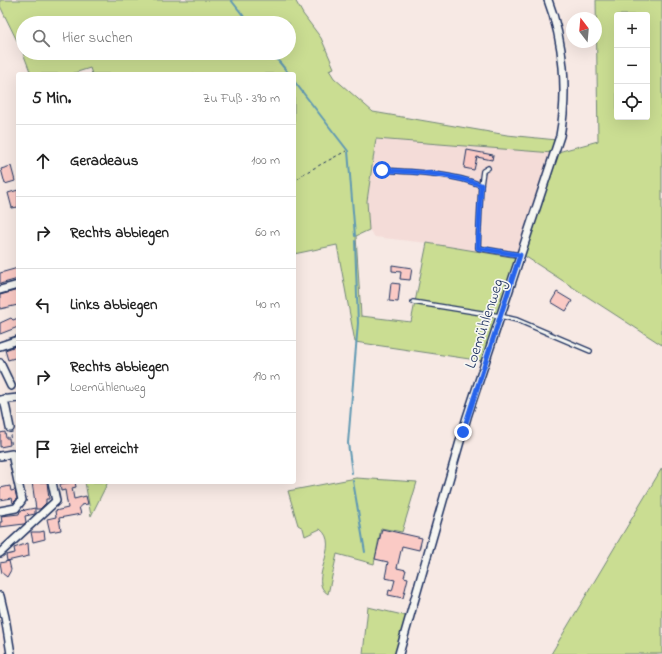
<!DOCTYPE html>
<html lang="de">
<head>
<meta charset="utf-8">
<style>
  body { margin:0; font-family:"Indie Flower",sans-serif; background:#f2f2f2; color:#222 }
  .controls { position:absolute; right:12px; top:12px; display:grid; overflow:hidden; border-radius:4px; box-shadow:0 4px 16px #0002 }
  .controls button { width:36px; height:36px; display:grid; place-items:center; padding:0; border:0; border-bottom:1px solid #e0e0e0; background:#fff; color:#222; font:20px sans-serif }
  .compass { position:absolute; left:566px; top:12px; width:36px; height:36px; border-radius:50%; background:#fff; box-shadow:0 4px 16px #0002; rotate:344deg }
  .stop { position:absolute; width:12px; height:12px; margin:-9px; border:3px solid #2563eb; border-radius:50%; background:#fff }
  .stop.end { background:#2563eb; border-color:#fff; box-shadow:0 1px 4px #0008 }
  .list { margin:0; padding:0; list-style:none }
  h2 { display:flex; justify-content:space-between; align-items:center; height:52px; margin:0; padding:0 16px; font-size:17px }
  h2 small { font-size:13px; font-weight:400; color:#767676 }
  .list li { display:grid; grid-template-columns:26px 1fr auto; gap:12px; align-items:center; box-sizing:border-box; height:72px; padding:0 16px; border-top:1px solid #e0e0e0 }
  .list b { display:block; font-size:15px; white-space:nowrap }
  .list p { margin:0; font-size:13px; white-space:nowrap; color:#767676 }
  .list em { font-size:13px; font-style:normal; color:#767676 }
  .icon { flex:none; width:22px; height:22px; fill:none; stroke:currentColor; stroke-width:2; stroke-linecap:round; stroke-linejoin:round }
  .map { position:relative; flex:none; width:662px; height:654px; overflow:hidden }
  .search { position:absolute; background:#fff; box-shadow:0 4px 16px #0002; left:16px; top:16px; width:280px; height:44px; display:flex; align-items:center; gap:10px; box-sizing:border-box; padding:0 14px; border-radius:22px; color:#767676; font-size:15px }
  .panel { position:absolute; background:#fff; box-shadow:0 4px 16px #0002; left:16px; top:72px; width:280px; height:412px; border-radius:4px }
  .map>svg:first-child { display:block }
  .built { fill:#f4dcd8 }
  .green { fill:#cadd92; stroke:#728678; fill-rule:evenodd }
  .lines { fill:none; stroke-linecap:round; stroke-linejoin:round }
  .stream { stroke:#6199b3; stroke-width:2 }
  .building { fill:#facac5; stroke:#1b2f5e }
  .service-casing { stroke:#1b2f5e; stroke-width:6 }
  .minor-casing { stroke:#1b2f5e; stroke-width:10 }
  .path { stroke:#1b2f5e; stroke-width:1; stroke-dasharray:3 3; stroke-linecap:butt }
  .service { stroke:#f6f6f2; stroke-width:3.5 }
  .minor { stroke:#f6f6f2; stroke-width:7 }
  .route { stroke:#2563eb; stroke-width:5 }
  .labels { text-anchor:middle; stroke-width:3.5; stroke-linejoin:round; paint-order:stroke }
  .street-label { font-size:16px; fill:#1b2f5e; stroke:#f6f6f2 }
</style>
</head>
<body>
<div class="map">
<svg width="662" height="654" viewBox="0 0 662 654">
  <rect width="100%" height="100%" fill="#f7e9e4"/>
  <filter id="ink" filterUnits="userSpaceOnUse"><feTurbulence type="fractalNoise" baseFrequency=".025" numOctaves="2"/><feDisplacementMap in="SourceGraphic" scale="8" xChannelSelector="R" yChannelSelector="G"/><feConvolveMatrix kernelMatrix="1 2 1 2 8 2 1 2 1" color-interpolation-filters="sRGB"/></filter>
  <g filter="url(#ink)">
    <path class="built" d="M 376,139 L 553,153 L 517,258 L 427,243 L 375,237 L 369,230 L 367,201 Z"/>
    <path class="green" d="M 0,0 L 295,0 L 303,14 L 321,38 L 334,68 L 329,70 L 334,78 L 373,112 L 507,135 L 557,140 L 553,153 L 376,139 L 367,201 L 369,230 L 356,236 L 361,316 L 411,322 L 427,243 L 517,258 L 483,361 L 355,342 L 337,245 L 294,254 L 294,74 L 92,74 L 90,68 L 71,74 L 31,74 L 23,53 L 289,53 L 289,23 L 23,23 L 23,53 L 0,6 Z
      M 596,0 L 662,0 L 662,345 L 523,255 L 558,152 L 598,141 ZM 617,15 L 647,15 L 647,117 L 617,117 Z
      M 662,468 L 662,654 L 551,654 Z
      M 356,478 L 417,482 L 402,532 L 381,528 L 374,564 L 337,554 L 328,594 C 306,581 342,545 320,529 L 305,536 L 303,528 L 298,525 L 288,491 Z
      M 85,482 L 108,482 L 91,516 Z
      M 368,607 L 407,616 L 397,654 L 363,654 Z"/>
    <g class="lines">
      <path class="stream" d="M 231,0 L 249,23
        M 272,53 L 289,74
        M 294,81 L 348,151 L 355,236
        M 352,473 L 348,443 L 358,323 L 355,241
        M 353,481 L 365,552"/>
    </g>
    <path class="building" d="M 467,150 L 493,155 L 492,160 L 477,157 L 474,170 L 464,168 Z
      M 11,166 L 15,181 L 5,184 L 1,169 Z
      M 18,190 L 18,207 L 12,208 L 8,193 Z
      M 392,265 L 412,268 L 410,280 L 400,279 L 401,272 L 392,271 Z
      M 18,268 L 18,279 L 0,284 L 0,273 Z
      M 391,283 L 400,284 L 398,302 L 389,301 Z
      M 18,290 L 18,305 L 0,309 L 0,295 Z
      M 557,292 L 572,301 L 566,311 L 551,302 Z
      M 11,318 L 13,320 L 18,318 L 18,327 L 0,334 L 0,323 Z
      M 16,346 L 18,357 L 8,360 L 5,350 Z
      M 5,432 L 6,438 L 9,438 L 10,445 L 0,447 L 0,433 Z
      M 32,482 L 47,482 L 49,499 L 46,499 L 46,503 L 40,509 L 36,509 Z
      M 75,482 L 76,487 L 72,488 L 74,499 L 86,496 L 88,504 L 81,505 L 81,507 L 79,507 L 81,514 L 59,518 L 61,530 L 50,532 L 47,519 L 56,517 L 55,511 L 68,508 L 65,490 L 61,491 L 60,484 Z
      M 10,486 L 11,491 L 15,490 L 17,499 L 13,503 L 12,498 L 0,500 L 0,488 Z
      M 35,508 L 35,514 L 25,516 L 26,522 L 24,524 L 0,527 L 0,522 L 2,522 L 1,516 L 19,514 L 20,511 Z
      M 382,529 L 422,538 L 419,550 L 402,546 L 397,568 L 406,570 L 404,577 L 408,578 L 403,598 L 388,595 L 389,590 L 392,591 L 395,580 L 385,578 L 388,562 L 375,559 Z
      M 40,532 L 44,531 L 45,539 L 33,542 L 31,532 Z
      M 28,543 L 29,556 L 7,561 L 6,555 L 15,553 L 14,548 Z
      M 9,561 L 11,570 L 7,577 L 2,573 L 0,563 Z"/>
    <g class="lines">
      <g class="service-casing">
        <path id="service" d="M 382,170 C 416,172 449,173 481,185 L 478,248 L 520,255
          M 481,185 L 483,171 L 488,168
          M 413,302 L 500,316 L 517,320 L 590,351"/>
      </g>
      <g class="minor-casing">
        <path id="minor" d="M 0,290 L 18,285
          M 0,346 L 18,340
          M 0,363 L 11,386
          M 4,399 L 10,428
          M 0,400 L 18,398
          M 0,456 L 12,454 L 18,482
          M 0,511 L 16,508 L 22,500 L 18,482
          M 0,553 L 56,501 L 52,482
          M 0,596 L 5,617 L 11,654
          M 399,654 L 467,417 L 560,136 C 568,92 564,42 548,0"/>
      </g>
      <path class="path" d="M 294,183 L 303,174 L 346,151
        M 10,435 L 12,447
        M 23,509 L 29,515"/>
      <use href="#service" class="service"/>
      <use href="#minor" class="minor"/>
    </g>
  </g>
  <g class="lines" filter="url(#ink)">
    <path class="route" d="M 382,170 C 416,172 449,173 481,185 L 478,248 L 520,255 L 463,432"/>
  </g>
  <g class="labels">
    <g class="street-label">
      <text transform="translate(483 323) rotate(-72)" y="6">Loemühlenweg</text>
    </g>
  </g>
</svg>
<div class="controls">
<button>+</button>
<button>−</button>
<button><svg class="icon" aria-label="locate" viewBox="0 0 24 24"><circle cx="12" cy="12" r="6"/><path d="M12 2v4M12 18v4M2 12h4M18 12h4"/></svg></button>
</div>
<svg class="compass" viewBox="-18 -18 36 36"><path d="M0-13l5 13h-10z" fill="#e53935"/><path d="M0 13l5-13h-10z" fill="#767676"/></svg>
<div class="stop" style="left:382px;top:170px"></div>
<div class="stop end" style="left:463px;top:432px"></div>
<div class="search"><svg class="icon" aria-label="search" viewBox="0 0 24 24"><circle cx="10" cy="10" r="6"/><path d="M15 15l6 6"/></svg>Hier suchen</div>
<section class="panel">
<h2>5 Min.<small>Zu Fuß · 390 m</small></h2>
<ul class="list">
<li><svg class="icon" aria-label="ahead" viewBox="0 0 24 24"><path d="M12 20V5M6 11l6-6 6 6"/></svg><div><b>Geradeaus</b></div><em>100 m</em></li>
<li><svg class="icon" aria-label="right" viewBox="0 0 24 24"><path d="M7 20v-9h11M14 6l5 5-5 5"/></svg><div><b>Rechts abbiegen</b></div><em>60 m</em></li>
<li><svg class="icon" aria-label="left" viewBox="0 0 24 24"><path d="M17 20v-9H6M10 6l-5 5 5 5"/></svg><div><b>Links abbiegen</b></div><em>40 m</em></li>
<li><svg class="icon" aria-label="right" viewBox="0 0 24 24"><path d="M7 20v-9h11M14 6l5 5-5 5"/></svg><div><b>Rechts abbiegen</b><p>Loemühlenweg</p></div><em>190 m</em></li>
<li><svg class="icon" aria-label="arrive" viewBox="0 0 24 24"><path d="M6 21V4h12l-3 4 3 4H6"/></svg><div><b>Ziel erreicht</b></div></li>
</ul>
</section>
</div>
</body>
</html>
